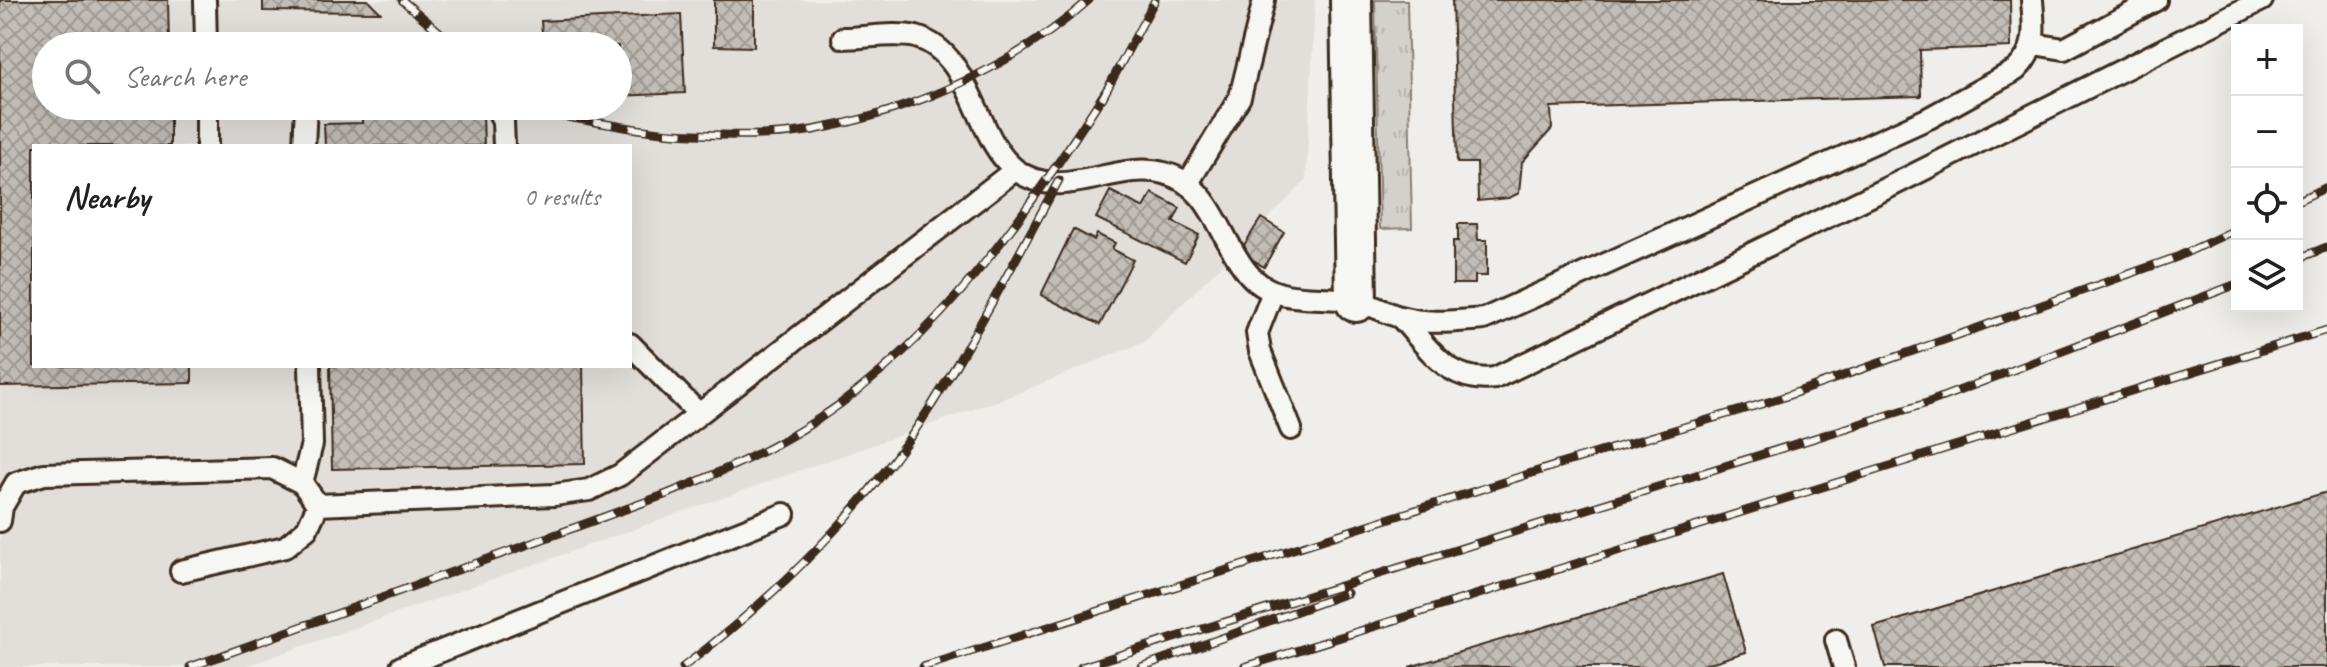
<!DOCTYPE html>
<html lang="en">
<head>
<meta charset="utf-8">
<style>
  body { margin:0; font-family:Caveat,sans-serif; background:#f6f6f6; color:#202124 }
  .controls { position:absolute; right:24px; top:24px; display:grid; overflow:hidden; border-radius:0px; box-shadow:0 8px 32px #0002 }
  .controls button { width:72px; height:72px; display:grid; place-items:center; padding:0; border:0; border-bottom:2px solid #e0e0e0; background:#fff; color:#202124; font:40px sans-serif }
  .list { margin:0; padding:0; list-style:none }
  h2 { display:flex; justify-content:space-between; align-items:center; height:104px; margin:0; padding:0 32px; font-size:34px }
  h2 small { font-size:26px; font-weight:400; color:#757577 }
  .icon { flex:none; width:44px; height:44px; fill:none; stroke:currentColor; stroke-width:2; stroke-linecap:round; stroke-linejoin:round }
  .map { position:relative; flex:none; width:2327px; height:667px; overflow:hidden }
  .search { position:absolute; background:#fff; box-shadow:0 8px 32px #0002; left:32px; top:32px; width:600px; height:88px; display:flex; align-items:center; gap:20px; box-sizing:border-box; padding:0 28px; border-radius:44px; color:#757577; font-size:30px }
  .panel { position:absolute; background:#fff; box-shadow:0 8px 32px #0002; left:32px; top:144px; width:600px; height:224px; border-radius:0px }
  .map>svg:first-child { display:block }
  .built { fill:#e2dfdb; fill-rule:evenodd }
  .grass { fill:url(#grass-tufts); stroke:#887e75; stroke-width:2 }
  .building { fill:url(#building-cross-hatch); stroke:#3b2a1e; stroke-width:2 }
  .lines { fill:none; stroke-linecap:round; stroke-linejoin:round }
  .lane-casing { stroke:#3b2a1e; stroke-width:26 }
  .street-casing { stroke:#3b2a1e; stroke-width:46 }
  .lane { stroke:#f6f6f2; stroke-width:20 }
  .street { stroke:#f6f6f2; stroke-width:40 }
  .rail-casing { stroke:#3b2a1e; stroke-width:9 }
  .rail { stroke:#f6f6f2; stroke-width:6; stroke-dasharray:18; stroke-linecap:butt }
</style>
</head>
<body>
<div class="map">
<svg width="2327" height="667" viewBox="0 0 2327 667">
  <defs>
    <pattern id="grass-tufts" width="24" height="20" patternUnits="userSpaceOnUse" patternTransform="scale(2)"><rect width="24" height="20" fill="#d4d1cc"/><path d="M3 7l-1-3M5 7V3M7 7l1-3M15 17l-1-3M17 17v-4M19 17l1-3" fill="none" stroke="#b7b4af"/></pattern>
    <pattern id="building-cross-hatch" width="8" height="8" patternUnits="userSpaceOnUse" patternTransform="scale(2)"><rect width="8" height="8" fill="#c2bdb7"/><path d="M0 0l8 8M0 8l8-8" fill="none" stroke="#9f9a94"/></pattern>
  </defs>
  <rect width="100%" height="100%" fill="#efeeea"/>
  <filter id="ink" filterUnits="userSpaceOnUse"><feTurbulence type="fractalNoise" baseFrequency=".0125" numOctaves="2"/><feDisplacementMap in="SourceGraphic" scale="16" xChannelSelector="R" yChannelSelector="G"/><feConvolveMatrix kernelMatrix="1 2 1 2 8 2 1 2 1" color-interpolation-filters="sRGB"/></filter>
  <g filter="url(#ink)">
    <path class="built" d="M 0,0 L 1315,0 L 1306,181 L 1144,342 L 1011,396 L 244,667 L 0,667 ZM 46,46 L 618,46 L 618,106 L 46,106 ZM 34,146 L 630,146 L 630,366 L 34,366 Z"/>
    <path class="grass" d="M 1375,0 L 1407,0 L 1412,228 L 1380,229 Z"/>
    <path class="building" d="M 0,0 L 168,0 L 169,46 L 46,46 L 46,106 L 170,106 L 170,146 L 34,146 L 34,366 L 192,366 L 192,383 L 0,386 Z
      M 263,0 L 368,0 L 380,12 L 263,11 Z
      M 714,0 L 754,0 L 754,47 L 714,46 Z
      M 1452,0 L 2010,0 L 2011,47 L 1920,50 L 1921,96 L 1551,107 L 1552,129 L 1522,162 L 1519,193 L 1509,198 L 1478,201 L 1477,163 L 1457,163 Z
      M 681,14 L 685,93 L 618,96 L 618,46 L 543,46 L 541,21 Z
      M 483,114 L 484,146 L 325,146 L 324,124 L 362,123 L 362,117 Z
      M 1110,191 L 1144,208 L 1152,193 L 1180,208 L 1173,222 L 1199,235 L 1185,262 L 1096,218 Z
      M 1261,218 L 1284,232 L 1264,267 L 1249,257 L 1244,245 Z
      M 1458,224 L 1477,224 L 1478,240 L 1487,240 L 1487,276 L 1475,276 L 1475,284 L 1453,284 L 1453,241 L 1458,241 Z
      M 1073,229 L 1094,240 L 1097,234 L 1115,243 L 1112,249 L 1133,260 L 1100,325 L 1041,295 Z
      M 330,366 L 583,366 L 585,464 L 332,469 Z
      M 2327,492 L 2327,667 L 1885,667 L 1874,627 Z
      M 1723,574 L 1746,652 L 1697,667 L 1409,667 Z"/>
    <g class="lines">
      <g class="lane-casing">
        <path id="lane" d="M 205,0 L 206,46
          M 843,38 C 864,38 895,32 916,37 C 973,53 975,140 1016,170 C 1062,204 1115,160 1164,173 C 1212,185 1219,238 1247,272 C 1274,306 1317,294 1354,301 C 1370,303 1385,313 1400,317 C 1428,325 1456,321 1484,319 L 1929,118 L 2016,70 C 2038,49 2034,28 2032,0
          M 2034,44 L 2064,49 L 2156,0
          M 207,106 L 207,146
          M 496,106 L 503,121 L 504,146
          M 304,146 L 306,106
          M 1188,183 L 1240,97 L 1264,0
          M 1273,292 L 1257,333 L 1260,351 L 1291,429
          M 1401,318 C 1430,349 1448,384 1495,378 L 1889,187 L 2262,0
          M 630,344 L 699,414
          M 302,483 L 312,444 L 310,366
          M 0,521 L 2,507 L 16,483 L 44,474 L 272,468 L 302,483 L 318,505 L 554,495 L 589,490 L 620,475 L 1015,170
          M 181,571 L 285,547 L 307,529 L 318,505
          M 1836,640 L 1844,667
          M 401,667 L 784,514"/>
      </g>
      <g class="street-casing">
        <path id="street" d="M 1351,0 L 1356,301"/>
      </g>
      <use href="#lane" class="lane"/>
      <use href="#street" class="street"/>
      <g class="rail-casing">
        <path id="rail" d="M 402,0 L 456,46
          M 1102,99 L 1155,0
          M 525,106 L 531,111 C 585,119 641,133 694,134 C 739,136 785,137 828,127 C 920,108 1019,63 1089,0
          M 2297,201 L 2327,187
          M 2297,259 L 2327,247
          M 190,667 L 667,494 C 719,473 772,450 820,418 C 942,337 1029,210 1107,89
          M 683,667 C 778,595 869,505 933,403 C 978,331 1018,255 1059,180
          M 923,667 L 1560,464 L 1778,399 L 2177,257 L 2237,229
          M 1081,667 L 1927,403 L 2237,284
          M 1141,667 L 1347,593
          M 1244,667 L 2327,330"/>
      </g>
      <use href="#rail" class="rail"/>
    </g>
  </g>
</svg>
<div class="controls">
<button>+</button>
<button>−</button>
<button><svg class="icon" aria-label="locate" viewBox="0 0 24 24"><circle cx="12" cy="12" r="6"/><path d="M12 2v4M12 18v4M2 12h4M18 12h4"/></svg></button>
<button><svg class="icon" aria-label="layers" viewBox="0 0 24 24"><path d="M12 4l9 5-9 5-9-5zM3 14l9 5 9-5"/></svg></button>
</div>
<div class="search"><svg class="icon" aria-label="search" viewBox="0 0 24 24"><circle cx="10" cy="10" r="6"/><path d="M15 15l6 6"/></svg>Search here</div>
<section class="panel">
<h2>Nearby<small>0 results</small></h2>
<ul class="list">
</ul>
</section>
</div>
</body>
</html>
